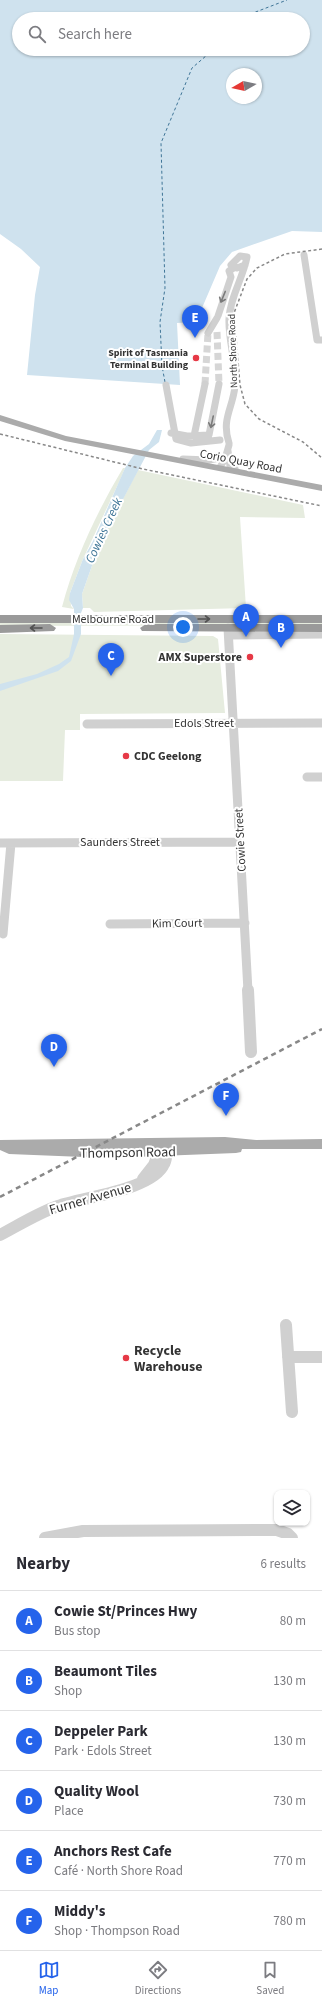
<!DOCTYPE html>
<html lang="en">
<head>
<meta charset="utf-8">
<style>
  body { margin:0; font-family:"Source Sans 3",sans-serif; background:#f7f7f7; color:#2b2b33 }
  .controls { position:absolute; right:12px; bottom:12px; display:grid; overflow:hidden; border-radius:8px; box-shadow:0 1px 3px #0004 }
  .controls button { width:36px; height:36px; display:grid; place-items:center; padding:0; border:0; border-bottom:1px solid #e1e1e2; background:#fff; color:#2b2b33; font:20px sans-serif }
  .compass { position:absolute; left:226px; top:68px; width:36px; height:36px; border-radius:50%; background:#fff; box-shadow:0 1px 3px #0004; rotate:261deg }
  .you { position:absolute; left:183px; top:627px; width:14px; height:14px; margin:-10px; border:3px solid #fff; border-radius:50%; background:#1a73e8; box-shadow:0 0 0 6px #1a73e833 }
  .badge { display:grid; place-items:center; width:26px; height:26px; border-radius:50%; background:#2563eb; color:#fff; font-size:13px; font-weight:700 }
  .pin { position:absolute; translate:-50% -33px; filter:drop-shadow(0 1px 2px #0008) }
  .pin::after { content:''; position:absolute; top:21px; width:14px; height:12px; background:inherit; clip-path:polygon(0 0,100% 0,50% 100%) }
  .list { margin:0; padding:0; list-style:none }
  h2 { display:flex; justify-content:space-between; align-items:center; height:52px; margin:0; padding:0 16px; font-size:17px }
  h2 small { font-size:13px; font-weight:400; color:#7c7c81 }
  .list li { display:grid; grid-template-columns:26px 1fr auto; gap:12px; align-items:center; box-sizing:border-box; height:60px; padding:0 16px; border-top:1px solid #e1e1e2 }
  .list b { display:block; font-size:15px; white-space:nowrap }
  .list p { margin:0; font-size:13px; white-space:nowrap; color:#7c7c81 }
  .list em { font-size:13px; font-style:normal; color:#7c7c81 }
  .icon { flex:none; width:22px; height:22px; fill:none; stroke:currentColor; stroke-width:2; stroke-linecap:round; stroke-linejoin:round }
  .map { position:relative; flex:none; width:322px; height:1538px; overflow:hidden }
  .search { position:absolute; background:#fff; box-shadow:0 1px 3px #0004; left:12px; right:12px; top:12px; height:44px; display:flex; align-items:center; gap:10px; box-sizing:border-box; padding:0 14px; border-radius:22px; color:#7c7c81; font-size:15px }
  .sheet { height:412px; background:#fff }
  nav { display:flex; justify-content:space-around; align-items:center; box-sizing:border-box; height:56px; border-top:1px solid #e1e1e2; background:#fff; font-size:11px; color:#7c7c81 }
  nav a { display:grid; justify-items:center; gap:2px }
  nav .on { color:#2563eb }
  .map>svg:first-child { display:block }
  .green { fill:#e6ecdf }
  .water { fill:#cfe2ee; fill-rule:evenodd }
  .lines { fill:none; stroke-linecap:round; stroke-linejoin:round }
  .ferry { stroke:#3f7597; stroke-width:1; stroke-dasharray:3 2.5; stroke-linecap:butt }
  .minor-tunnel { stroke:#d6d6d6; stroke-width:7; stroke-dasharray:7 3.5; stroke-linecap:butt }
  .minor-far2 { stroke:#d0d0d0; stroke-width:7 }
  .minor-far1 { stroke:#d0d0d0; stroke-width:9 }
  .minor { stroke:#d0d0d0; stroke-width:12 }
  .major { fill:#ababab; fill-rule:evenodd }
  .highway { fill:#9a9a9a; fill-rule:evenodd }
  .rail-far1 { stroke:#888; stroke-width:1.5; stroke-dasharray:3 2.5; stroke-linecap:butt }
  .rail { stroke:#888; stroke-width:2.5; stroke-dasharray:5 4; stroke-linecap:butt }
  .oneway { stroke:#7a7a7a }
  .oneway2 { stroke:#525252 }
  .poi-dot { fill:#e63946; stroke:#fff; stroke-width:1.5 }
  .labels { text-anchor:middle; stroke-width:4; stroke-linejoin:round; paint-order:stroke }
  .far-street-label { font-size:10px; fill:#333; stroke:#fff }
  .far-poi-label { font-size:10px; font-weight:bold; fill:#333; stroke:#fff; text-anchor:end }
  .street-label { font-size:12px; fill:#333; stroke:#fff }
  .poi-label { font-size:12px; font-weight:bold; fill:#333; stroke:#fff; text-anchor:end }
  .water-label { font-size:13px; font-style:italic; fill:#3f7597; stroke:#fff }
  .near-street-label { font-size:14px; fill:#333; stroke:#fff }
  .near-poi-label { font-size:14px; font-weight:bold; fill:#333; stroke:#fff; text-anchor:start }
</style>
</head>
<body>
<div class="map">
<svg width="322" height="1538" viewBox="0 0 322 1538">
  <rect width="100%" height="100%" fill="#fff"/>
  <path class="green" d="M 123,468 L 125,468 L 120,480 L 83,559 L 70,593 L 71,606 L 74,609 L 62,607 C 75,558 97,512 123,468 Z
    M 138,470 L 303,505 L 305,518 L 240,517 L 246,608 L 94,612 L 90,608 L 83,608 L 82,594 L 100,543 Z
    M 322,621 L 322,625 L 0,626 L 0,622 Z
    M 0,634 L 213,636 L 218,639 L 225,713 L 80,714 L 80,730 L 65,730 L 63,781 L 0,781 Z"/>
  <path class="water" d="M 0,0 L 322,0 L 322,232 L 292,231 L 232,252 L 220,266 L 196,322 L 177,323 L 180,385 L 27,375 L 35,295 L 40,267 L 21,249 L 0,234 ZM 19,19 L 303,19 L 303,49 L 19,49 ZM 232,74 L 256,74 L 256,98 L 232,98 Z
    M 157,430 L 162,430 L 159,442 L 149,450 L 100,543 L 82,594 L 83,608 L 81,613 L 81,634 L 71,661 L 58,671 L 0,691 L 0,684 L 37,674 L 59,664 L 69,657 L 74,634 L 74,609 L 69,600 L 70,593 L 83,559 L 93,541 L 125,468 L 133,456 L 149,444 Z"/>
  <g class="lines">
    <path class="ferry" d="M 247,19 L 253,13 L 287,0
      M 165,382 L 162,366 L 160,322 L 165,288 L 161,143 L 192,68 L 214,49"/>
    <path class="minor-tunnel" d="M 217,332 L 219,384
      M 205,384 L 208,333"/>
    <path class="minor-far2" d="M 304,255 L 317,340 L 322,340
      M 218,316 L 231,277 L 229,271 L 235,267
      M 208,333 L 217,318
      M 166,385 L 176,439 L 191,443 L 220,440
      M 171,433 L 187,436 L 209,435 L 219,384
      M 194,436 L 205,384
      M 229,443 C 221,419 233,408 235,386 C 237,364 228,341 229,319 C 230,297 243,278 247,257 L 240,256 L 231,265 L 237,268 L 245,265
      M 228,451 L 230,466 L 235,469
      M 183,459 L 209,460 L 220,458
      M 220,467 L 225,459 L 229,445"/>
    <path class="minor-far1" d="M 228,628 L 248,991
      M 229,635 L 322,634
      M 87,724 L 322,723
      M 307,777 L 322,777
      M 0,843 L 240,842
      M 110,924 L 245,923
      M 3,934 L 11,843"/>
    <path class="minor" d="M 248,990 L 251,1052
      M 143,1179 L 154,1165 L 159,1152
      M 0,1235 C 19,1225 38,1213 58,1206 C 83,1197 153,1190 164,1164 C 166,1161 166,1156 167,1152
      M 286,1325 L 292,1412
      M 288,1357 L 322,1357
      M 45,1538 L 83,1531 L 277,1530 L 288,1534 L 292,1538"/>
    <path class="major" d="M 0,415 L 66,436 L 322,485 L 322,491 L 65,441 L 0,421 Z
      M 225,1137 L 256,1140 L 322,1139 L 322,1149 L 242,1149 L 241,1152 L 236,1153 L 108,1158 L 9,1154 L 0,1150 L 0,1140 Z"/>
    <path class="highway" d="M 0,615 L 322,615 L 322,623 L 0,623 Z
      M 50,624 L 56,628 L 54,631 L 0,633 L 0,625 Z
      M 146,624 L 322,624 L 322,632 L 142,631 L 140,628 Z"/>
    <path class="rail-far1" d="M 322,249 L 285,254 L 257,268 L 247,279 L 234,313 L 240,385 L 245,404 L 259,419 L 303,442 L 322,458
      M 0,434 L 143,469 L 322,506"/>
    <path class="rail" d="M 0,1197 L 322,1029"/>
  </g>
  <defs><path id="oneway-shaft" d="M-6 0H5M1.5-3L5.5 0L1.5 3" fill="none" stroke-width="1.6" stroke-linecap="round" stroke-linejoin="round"/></defs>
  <g class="oneway">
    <use href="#oneway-shaft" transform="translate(223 297) rotate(112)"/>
    <use href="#oneway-shaft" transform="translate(212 422) rotate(102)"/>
  </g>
  <g class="oneway2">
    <use href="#oneway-shaft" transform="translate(204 619)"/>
    <use href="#oneway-shaft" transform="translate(36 628) rotate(180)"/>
  </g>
  <g class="poi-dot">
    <circle cx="196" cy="358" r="4"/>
    <circle cx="250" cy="657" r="4"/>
    <circle cx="126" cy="756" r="4"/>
    <circle cx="126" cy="1358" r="4"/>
  </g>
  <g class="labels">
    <g class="far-street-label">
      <text transform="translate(232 351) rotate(-92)" y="4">North Shore Road</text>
    </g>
    <g class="far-poi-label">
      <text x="188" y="356">Spirit of Tasmania<tspan x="188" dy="12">Terminal Building</tspan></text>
    </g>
    <g class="street-label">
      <text transform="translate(241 461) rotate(11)" y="4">Corio Quay Road</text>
      <text x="113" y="623">Melbourne Road</text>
      <text x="204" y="727">Edols Street</text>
      <text transform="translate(240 840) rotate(-93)" y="4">Cowie Street</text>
      <text x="120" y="846">Saunders Street</text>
      <text transform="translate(177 923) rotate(-1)" y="4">Kim Court</text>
    </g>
    <g class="poi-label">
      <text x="242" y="661">AMX Superstore</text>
      <text x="134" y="760" text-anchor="start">CDC Geelong</text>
    </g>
    <g class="water-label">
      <text transform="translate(103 530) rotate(-65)" y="5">Cowies Creek</text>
    </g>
    <g class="near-street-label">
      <text transform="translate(128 1152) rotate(-1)" y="5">Thompson Road</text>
      <text transform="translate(90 1198) rotate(-16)" y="5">Furner Avenue</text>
    </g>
    <g class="near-poi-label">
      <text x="134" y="1355">Recycle<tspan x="134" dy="16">Warehouse</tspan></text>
    </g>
  </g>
</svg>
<div class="controls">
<button><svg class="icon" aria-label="layers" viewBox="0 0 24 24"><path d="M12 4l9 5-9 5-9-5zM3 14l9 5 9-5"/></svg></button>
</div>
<svg class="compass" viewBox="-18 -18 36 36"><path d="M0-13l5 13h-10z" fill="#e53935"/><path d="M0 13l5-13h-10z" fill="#7c7c81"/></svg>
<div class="you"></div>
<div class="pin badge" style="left:246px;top:637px">A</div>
<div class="pin badge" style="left:281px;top:648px">B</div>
<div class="pin badge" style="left:111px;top:676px">C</div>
<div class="pin badge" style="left:54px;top:1067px">D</div>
<div class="pin badge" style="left:195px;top:338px">E</div>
<div class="pin badge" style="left:226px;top:1116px">F</div>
<div class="search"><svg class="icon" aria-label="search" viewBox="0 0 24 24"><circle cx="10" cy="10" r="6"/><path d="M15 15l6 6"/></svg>Search here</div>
</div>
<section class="sheet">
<h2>Nearby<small>6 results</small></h2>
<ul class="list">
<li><span class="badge">A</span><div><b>Cowie St/Princes Hwy</b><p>Bus stop</p></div><em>80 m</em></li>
<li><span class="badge">B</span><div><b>Beaumont Tiles</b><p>Shop</p></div><em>130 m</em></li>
<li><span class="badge">C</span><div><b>Deppeler Park</b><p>Park · Edols Street</p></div><em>130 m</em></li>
<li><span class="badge">D</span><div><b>Quality Wool</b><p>Place</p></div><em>730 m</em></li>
<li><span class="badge">E</span><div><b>Anchors Rest Cafe</b><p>Café · North Shore Road</p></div><em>770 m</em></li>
<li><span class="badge">F</span><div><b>Middy's</b><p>Shop · Thompson Road</p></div><em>780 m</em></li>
</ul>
</section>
<nav>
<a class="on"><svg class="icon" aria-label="map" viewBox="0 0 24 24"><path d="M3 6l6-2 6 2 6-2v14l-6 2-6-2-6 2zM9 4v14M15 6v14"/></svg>Map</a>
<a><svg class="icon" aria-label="directions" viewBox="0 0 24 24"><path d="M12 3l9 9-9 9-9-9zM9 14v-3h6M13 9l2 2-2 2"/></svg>Directions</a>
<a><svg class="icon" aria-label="saved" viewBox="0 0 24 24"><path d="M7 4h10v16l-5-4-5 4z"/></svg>Saved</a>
</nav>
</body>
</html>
